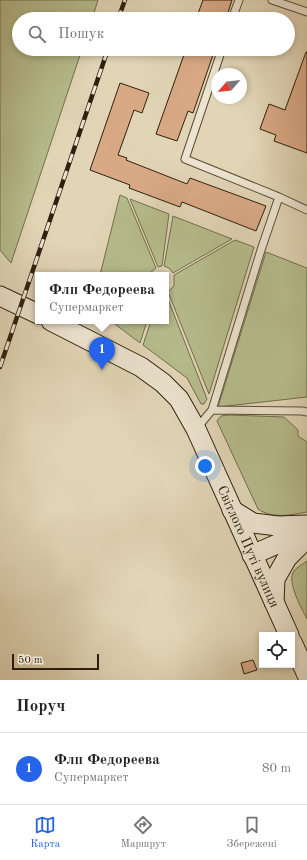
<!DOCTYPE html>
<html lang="uk">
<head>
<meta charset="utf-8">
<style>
  body { margin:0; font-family:"Old Standard TT",serif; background:#f2f2f2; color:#222 }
  .controls { position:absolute; right:12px; bottom:12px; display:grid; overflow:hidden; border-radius:0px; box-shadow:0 2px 6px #0003 }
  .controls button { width:36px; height:36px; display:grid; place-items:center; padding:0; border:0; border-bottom:1px solid #e0e0e0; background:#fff; color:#222; font:20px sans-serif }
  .compass { position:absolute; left:211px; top:68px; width:36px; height:36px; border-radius:50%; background:#fff; box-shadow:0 2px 6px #0003; rotate:242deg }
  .scale { position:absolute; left:12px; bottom:10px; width:87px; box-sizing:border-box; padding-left:4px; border:2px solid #2e200d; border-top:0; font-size:11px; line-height:14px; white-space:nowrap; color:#2e200d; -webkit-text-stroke:3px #ece4d0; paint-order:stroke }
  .you { position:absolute; left:205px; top:466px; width:14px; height:14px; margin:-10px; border:3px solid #fff; border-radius:50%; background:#1a73e8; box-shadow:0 0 0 6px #1a73e833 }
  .badge { display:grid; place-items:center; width:26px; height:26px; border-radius:50%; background:#2563eb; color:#fff; font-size:13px; font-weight:700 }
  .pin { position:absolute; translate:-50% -33px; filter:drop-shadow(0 1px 2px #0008) }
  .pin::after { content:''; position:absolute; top:21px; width:14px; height:12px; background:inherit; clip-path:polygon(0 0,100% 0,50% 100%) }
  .popup { position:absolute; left:35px; top:272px; width:134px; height:52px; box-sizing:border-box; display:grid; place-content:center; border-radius:0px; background:#fff; filter:drop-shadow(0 1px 3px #0005); font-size:13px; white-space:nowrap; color:#767676 }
  .popup b { font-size:15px; color:#222 }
  .popup::after { content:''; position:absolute; left:50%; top:100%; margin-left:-8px; border:8px solid transparent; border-top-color:#fff }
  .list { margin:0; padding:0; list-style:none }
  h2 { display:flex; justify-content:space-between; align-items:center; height:52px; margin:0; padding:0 16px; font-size:17px }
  h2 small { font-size:13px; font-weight:400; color:#767676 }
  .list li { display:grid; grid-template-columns:26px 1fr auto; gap:12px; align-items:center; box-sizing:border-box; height:72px; padding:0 16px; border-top:1px solid #e0e0e0 }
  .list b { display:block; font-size:15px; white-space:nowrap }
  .list p { margin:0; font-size:13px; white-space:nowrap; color:#767676 }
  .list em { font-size:13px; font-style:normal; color:#767676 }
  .icon { flex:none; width:22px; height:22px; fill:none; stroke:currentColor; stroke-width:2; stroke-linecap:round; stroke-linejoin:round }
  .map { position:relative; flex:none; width:307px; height:680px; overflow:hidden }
  .search { position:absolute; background:#fff; box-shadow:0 2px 6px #0003; left:12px; right:12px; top:12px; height:44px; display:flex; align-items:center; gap:10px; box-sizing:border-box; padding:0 14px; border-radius:22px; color:#767676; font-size:15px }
  .sheet { height:124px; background:#fff }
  nav { display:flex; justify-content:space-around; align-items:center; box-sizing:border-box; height:56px; border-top:1px solid #e0e0e0; background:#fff; font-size:11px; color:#767676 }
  nav a { display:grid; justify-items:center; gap:2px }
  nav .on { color:#2563eb }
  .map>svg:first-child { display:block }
  .green { fill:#b6bc8c; stroke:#726e4c }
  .building { fill:#d9a986; stroke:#2e200d }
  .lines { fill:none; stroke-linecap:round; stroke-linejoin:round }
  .service-casing { stroke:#5b4d37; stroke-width:9 }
  .secondary-casing { stroke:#2e200d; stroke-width:21 }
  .service { stroke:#ece4d0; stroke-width:7 }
  .secondary { stroke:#ece4d0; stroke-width:19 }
  .rail-casing { stroke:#2e200d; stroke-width:4.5 }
  .rail { stroke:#ece4d0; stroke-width:3; stroke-dasharray:9; stroke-linecap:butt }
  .labels { text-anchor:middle; stroke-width:3; stroke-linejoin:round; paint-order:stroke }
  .street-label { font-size:14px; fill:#2e200d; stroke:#ece4d0 }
</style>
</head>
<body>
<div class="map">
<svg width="307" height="680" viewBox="0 0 307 680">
  <rect width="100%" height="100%" fill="#e1d5b6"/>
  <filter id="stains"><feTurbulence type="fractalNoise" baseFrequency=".005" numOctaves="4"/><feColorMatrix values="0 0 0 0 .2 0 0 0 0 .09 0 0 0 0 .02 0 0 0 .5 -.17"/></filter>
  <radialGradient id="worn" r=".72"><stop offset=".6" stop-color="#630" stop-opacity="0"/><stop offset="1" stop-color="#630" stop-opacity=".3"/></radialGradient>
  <path class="green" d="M 0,0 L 98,0 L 92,19 L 19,19 L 19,49 L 82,49 L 11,263 L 0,250 Z
    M 120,195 L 127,198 L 156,268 L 150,273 L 149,275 L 100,275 Z
    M 130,199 L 169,214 L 162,266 L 158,267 Z
    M 173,216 L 232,239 L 173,273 L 169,268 L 164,266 Z
    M 235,240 L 254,247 L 209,394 L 168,292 L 174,286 L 174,275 Z
    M 266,252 L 307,268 L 307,397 L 218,407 Z
    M 166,294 L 207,399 L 204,404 L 201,404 L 187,378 L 143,345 L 151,321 L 166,321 Z
    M 111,321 L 147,321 L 140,343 Z
    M 228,415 L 284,417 L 298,430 L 298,436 L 307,442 L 307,512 C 291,515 272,519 258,509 L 217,421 L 221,416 Z
    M 307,561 L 307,619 C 302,609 286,581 294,571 C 297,567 303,564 307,561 Z"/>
  <path class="building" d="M 203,0 L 232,0 L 226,19 L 196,19 Z
    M 186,49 L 215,49 L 193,113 L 188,111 L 177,141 L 156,134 Z
    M 306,52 L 307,52 L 307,153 L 274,141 L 276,135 L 260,129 L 269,104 L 285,110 Z
    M 120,83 L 149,93 L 142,113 L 134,110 L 118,155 L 127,158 L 126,160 L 187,184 L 190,178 L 266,206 L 256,231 L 182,202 L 180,207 L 129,188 L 130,185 L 90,170 Z
    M 253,660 L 257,670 L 244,674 L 241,663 Z"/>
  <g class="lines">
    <g class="service-casing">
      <path id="service" d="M 272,0 L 307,12
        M 232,19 L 239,0
        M 222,49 L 185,159 L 279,197
        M 212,410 L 261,250 L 279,197 L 307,210
        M 197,428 L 212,410 L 302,411 L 307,412"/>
    </g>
    <g class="secondary-casing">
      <g id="secondary">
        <path d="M 0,296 L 38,314"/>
        <path id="s1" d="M 51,321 L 141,367 L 163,383 L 179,399 L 196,429 L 289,635"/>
        <path d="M 232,510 L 253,523 L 278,526 L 307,525"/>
        <path d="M 252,555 L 307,531"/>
        <path d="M 274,602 L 275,579 L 287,558 L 307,538"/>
        <path d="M 292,642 L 307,675"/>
      </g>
    </g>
    <use href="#service" class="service"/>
    <use href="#secondary" class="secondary"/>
    <g class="rail-casing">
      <path id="rail" d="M 118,19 L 125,0
        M 0,367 L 108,49"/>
    </g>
    <use href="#rail" class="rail"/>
  </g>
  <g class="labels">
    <g class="street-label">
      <text dy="5" stroke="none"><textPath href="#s1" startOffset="314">Світлого Путі вулиця</textPath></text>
    </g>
  </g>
  <rect width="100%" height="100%" filter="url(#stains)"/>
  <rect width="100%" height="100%" fill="url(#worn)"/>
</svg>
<div class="controls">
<button><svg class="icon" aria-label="locate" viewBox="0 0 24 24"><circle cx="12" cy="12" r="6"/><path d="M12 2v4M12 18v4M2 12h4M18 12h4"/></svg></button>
</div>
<svg class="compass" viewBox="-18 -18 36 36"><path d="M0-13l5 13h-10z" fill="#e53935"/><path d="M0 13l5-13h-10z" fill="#767676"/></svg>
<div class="scale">50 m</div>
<div class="you"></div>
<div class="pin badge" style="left:102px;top:370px">1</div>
<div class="popup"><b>Флп Федореева</b>Супермаркет</div>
<div class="search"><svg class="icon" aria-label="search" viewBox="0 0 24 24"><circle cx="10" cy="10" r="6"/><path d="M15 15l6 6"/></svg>Пошук</div>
</div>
<section class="sheet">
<h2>Поруч<small></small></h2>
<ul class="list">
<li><span class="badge">1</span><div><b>Флп Федореева</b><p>Супермаркет</p></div><em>80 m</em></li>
</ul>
</section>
<nav>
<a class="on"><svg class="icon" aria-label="map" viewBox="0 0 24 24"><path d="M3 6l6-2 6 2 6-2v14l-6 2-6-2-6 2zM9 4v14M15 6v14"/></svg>Карта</a>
<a><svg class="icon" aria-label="directions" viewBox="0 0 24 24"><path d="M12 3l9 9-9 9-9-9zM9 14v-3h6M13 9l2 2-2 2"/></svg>Маршрут</a>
<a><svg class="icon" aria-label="saved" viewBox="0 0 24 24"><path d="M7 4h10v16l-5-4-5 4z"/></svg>Збережені</a>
</nav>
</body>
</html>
